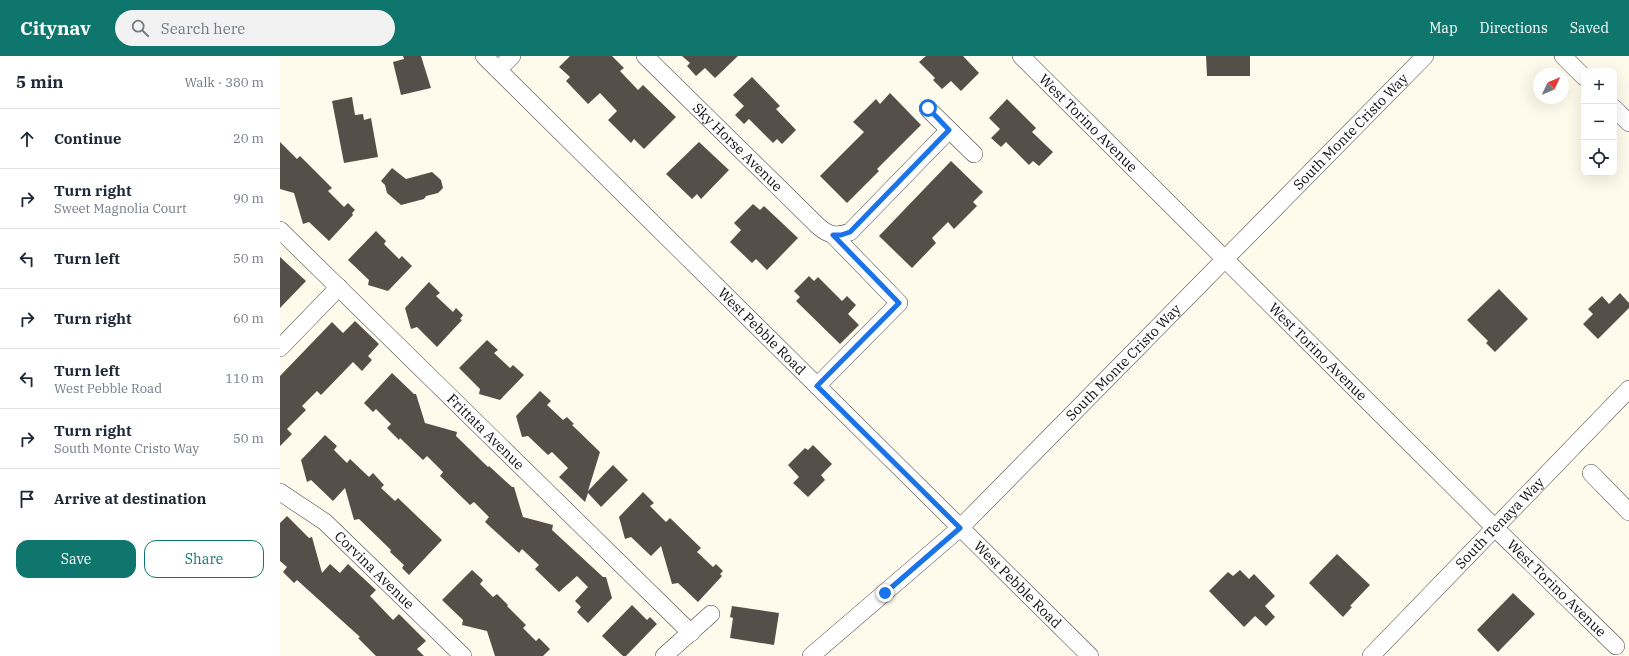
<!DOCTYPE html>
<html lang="en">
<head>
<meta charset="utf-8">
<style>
  body { margin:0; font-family:"IBM Plex Serif",serif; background:#f2f2f3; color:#1f2937 }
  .controls { position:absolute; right:12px; top:12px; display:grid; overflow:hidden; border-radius:8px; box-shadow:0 4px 16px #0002 }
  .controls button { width:36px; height:36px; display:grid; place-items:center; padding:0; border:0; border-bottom:1px solid #e0e1e3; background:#fff; color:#1f2937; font:20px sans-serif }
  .compass { position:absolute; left:1253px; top:12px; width:36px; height:36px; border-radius:50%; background:#fff; box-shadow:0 4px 16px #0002; rotate:46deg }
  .stop { position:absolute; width:12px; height:12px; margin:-9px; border:3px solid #1a73e8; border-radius:50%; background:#fff }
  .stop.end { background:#1a73e8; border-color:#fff; box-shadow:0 1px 4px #0008 }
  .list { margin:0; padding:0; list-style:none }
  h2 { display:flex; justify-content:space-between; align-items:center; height:52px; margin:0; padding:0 16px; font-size:17px }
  h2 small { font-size:13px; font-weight:400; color:#747a83 }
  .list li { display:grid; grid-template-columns:26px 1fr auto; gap:12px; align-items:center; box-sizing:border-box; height:60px; padding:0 16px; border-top:1px solid #e0e1e3 }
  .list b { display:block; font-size:15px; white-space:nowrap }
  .list p { margin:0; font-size:13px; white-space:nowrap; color:#747a83 }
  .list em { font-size:13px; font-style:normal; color:#747a83 }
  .actions { display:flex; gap:8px; padding:12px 16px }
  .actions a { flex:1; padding:9px 0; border:1px solid #0f766e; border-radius:12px; text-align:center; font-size:14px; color:#0f766e }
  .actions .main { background:#0f766e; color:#fff }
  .icon { flex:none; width:22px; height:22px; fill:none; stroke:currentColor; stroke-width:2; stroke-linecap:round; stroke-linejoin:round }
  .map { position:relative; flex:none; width:1349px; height:600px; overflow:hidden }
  header { display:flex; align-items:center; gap:24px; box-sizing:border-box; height:56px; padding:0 20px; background:#0f766e; color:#fff }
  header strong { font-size:19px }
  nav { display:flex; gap:22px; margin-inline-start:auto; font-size:14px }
  .search { width:280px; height:36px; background:#f2f2f3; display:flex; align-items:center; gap:10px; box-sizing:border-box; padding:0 14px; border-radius:22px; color:#747a83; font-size:15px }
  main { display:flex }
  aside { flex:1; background:#fff }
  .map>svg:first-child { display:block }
  .building { fill:#554e49 }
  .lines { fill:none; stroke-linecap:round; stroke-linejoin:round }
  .minor-casing { stroke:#3f3f3f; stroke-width:18 }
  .minor { stroke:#fff; stroke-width:17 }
  .route { stroke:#1a73e8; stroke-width:5 }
  .labels { text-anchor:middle; stroke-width:4; stroke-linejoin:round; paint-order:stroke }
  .street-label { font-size:14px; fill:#0c0c0c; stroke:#fff }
</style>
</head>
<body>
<header>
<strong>Citynav</strong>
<div class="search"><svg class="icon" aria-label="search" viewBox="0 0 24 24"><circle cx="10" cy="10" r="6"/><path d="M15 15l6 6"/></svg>Search here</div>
<nav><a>Map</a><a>Directions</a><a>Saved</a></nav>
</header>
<main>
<aside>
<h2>5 min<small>Walk · 380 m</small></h2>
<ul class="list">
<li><svg class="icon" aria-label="ahead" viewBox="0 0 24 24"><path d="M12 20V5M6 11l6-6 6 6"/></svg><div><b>Continue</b></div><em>20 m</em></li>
<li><svg class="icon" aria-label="right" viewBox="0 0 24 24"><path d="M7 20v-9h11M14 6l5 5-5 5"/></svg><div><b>Turn right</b><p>Sweet Magnolia Court</p></div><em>90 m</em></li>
<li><svg class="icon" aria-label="left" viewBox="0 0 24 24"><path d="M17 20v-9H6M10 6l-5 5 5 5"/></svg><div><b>Turn left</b></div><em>50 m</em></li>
<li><svg class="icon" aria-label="right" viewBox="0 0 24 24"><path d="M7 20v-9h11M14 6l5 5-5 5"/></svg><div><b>Turn right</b></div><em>60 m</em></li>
<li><svg class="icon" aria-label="left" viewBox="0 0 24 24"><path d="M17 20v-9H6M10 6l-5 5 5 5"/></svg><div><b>Turn left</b><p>West Pebble Road</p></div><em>110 m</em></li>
<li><svg class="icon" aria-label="right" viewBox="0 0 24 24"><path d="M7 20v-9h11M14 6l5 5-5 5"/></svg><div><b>Turn right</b><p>South Monte Cristo Way</p></div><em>50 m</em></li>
<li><svg class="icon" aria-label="arrive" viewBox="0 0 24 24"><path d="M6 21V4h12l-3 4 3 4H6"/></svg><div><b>Arrive at destination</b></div></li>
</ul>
<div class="actions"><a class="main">Save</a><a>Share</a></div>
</aside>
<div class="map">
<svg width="1349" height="600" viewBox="0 0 1349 600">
  <rect width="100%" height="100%" fill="#fffbec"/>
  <path class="building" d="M 123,0 L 141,0 L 151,32 L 121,39 L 113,6 L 124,3 Z
    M 290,0 L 332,0 L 344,12 L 340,15 L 358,34 L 363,29 L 396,61 L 364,93 L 354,83 L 351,87 L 328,64 L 337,55 L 320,37 L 308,48 L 286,25 L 290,21 L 279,11 Z
    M 402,0 L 458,0 L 435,22 L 425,12 L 416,20 L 407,10 L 410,7 Z
    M 646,0 L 683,0 L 699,17 L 681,35 L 671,25 L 662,33 L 653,24 L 655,22 L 639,6 Z
    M 926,0 L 970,0 L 970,20 L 927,20 Z
    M 472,21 L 500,50 L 496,53 L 516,74 L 502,88 L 497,83 L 493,87 L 469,63 L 464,68 L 455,59 L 464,50 L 453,39 Z
    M 610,37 L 641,69 L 597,113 L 599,115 L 567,147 L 540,120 L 584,76 L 573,66 L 596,43 L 600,48 Z
    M 72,41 L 75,59 L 83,58 L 84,64 L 91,62 L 98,101 L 64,107 L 52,45 Z
    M 727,43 L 756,72 L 752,76 L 773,96 L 759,110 L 753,105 L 749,109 L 726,86 L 721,91 L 711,82 L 720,73 L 709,62 Z
    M 0,86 L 17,103 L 20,100 L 52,132 L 48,135 L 64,151 L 68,147 L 75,154 L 72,157 L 73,159 L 49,185 L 29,166 L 23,168 L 14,137 L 0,133 Z
    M 419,86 L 449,114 L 421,143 L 417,138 L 412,143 L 386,118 Z
    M 671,105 L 703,136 L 693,146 L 697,150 L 674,173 L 668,166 L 652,182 L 656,187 L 632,212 L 599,180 Z
    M 112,112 L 126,123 L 152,116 L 161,124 L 163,132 L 158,137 L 146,140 L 144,143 L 121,149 L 107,137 L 105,129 L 101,125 Z
    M 473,148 L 480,154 L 484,150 L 518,182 L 487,214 L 476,203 L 472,207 L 450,186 L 461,174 L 454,167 Z
    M 96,175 L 106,185 L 104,188 L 119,203 L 122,200 L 132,210 L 108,235 L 88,229 L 89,224 L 68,204 Z
    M 0,201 L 26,225 L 0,252 Z
    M 529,220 L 534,225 L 538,221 L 562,245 L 567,240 L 576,249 L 568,258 L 579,269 L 560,288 L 516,245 L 520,241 L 514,235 Z
    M 149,226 L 160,237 L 156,240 L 173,256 L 176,252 L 183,259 L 180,263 L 182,264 L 157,291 L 137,271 L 131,273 L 125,252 Z
    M 1219,233 L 1248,263 L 1215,296 L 1206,287 L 1208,285 L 1187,264 Z
    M 1340,237 L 1349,247 L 1349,252 L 1318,283 L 1303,268 L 1313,258 L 1308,253 L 1322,240 L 1329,248 Z
    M 75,265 L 99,288 L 88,300 L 92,304 L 82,315 L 73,306 L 41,339 L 37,335 L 22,350 L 26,354 L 7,373 L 12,378 L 0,390 L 0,320 L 52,266 L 63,277 Z
    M 207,284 L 218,294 L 214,297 L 230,312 L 233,309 L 244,319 L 220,344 L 199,338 L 200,333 L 179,312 Z
    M 112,317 L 134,338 L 136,338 L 145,367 L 177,376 L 176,380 L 208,411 L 209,410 L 232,431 L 234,431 L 243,461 L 273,469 L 272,474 L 323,521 L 326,521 L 332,542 L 308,567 L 297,556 L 301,551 L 295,545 L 308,531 L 297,520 L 279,536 L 255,513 L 259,509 L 242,493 L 239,497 L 205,466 L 209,461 L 194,446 L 190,449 L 160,420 L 163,416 L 147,400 L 143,404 L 120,382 L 119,384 L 107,372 L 111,368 L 96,353 L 93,356 L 84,347 Z
    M 260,335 L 271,345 L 267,349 L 283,364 L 287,361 L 294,368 L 292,369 L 320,396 L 308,435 L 333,409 L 348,424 L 321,451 L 308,437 L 305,446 L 279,421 L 288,412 L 272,396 L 268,399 L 248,380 L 242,381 L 236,360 Z
    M 45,379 L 57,390 L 54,394 L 67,407 L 70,403 L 89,421 L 93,417 L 104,429 L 101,432 L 115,445 L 118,442 L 162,484 L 129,519 L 122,512 L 124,509 L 110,496 L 111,494 L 79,463 L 74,464 L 65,432 L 53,445 L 31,424 L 27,426 L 21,404 Z
    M 533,389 L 552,408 L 541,419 L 545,424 L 528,441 L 513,427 L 519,421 L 508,409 L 525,392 L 528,394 Z
    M 363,436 L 374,447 L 370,450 L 386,466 L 390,462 L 421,492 L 417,496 L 433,511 L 436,508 L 443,515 L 440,518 L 442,520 L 418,546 L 398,527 L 392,528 L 381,490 L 371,500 L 351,481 L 345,483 L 339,461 Z
    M 7,460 L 29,482 L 32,481 L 42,517 L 50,508 L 60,517 L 68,508 L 96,534 L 90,540 L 113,564 L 119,558 L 146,585 L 137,593 L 144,600 L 96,600 L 78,582 L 80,581 L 17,524 L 14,527 L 3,516 L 7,511 L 0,505 L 0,467 Z
    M 1057,498 L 1090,529 L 1070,550 L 1072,551 L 1063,561 L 1029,527 Z
    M 192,514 L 203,524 L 200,528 L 213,541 L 217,538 L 228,549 L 227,550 L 246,569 L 243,572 L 256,585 L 259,582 L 270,593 L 263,600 L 215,600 L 207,575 L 182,569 L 183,564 L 162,544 Z
    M 960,514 L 969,523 L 974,518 L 995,540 L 985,550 L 995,561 L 986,570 L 975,560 L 964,571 L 929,535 L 948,516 L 953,520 Z
    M 1233,537 L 1255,558 L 1218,596 L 1197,574 Z
    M 352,549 L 367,564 L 370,561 L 377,568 L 346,600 L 343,600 L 322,580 Z
    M 452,550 L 499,557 L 494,589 L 450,582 L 453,562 L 450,561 Z"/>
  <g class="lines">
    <g class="minor-casing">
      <g id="minor">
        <path id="s1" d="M 204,0 L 810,600"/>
        <path id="s2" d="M 365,0 L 538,170 C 548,179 556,181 570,176 L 669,74"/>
        <path id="s3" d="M 741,0 L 1215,472 L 1336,590"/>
        <path d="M 1283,0 L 1304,21"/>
        <path d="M 218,14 L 232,0"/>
        <path d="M 1334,52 L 1349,67"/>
        <path d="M 648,53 L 694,98"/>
        <path id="s4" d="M 0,174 L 411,577"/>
        <path d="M 0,292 L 59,231"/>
        <path d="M 537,330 L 619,247 L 553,179"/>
        <path d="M 1311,417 L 1349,456"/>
        <path id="s5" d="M 0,436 L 45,466 L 183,600"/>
        <path d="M 384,600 L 431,558"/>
        <path id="s6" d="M 531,600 L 680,472 L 1145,0"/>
        <path id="s7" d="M 1091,600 L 1349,333"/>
      </g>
    </g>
    <use href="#minor" class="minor"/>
  </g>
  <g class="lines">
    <path class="route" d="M 605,537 L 680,472 L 537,330 L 619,247 L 553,179 L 561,179 L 570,176 L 669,74 L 648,52"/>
  </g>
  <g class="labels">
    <g class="street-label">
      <text dy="5" stroke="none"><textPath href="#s3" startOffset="95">West Torino Avenue</textPath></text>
      <text dy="5" stroke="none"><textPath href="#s6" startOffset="753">South Monte Cristo Way</textPath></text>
      <text dy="5" stroke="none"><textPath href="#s2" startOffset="130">Sky Horse Avenue</textPath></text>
      <text dy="5" stroke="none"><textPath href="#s1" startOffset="391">West Pebble Road</textPath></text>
      <text dy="5" stroke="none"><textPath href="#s3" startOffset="419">West Torino Avenue</textPath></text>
      <text dy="5" stroke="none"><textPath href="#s6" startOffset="429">South Monte Cristo Way</textPath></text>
      <text dy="5" stroke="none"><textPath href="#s4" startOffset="288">Frittata Avenue</textPath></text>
      <text dy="5" stroke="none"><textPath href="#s7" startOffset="185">South Tenaya Way</textPath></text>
      <text dy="5" stroke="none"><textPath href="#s5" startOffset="123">Corvina Avenue</textPath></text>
      <text dy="5" stroke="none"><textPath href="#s1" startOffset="751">West Pebble Road</textPath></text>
      <text dy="5" stroke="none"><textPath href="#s3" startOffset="755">West Torino Avenue</textPath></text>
    </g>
  </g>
</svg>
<div class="controls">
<button>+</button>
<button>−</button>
<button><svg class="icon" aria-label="locate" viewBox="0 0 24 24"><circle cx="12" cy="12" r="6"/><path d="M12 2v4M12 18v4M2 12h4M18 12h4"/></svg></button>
</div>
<svg class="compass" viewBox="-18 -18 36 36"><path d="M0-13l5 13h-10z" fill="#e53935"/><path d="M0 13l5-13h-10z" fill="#747a83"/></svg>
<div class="stop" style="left:648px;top:52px"></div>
<div class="stop end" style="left:605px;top:537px"></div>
</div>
</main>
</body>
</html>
